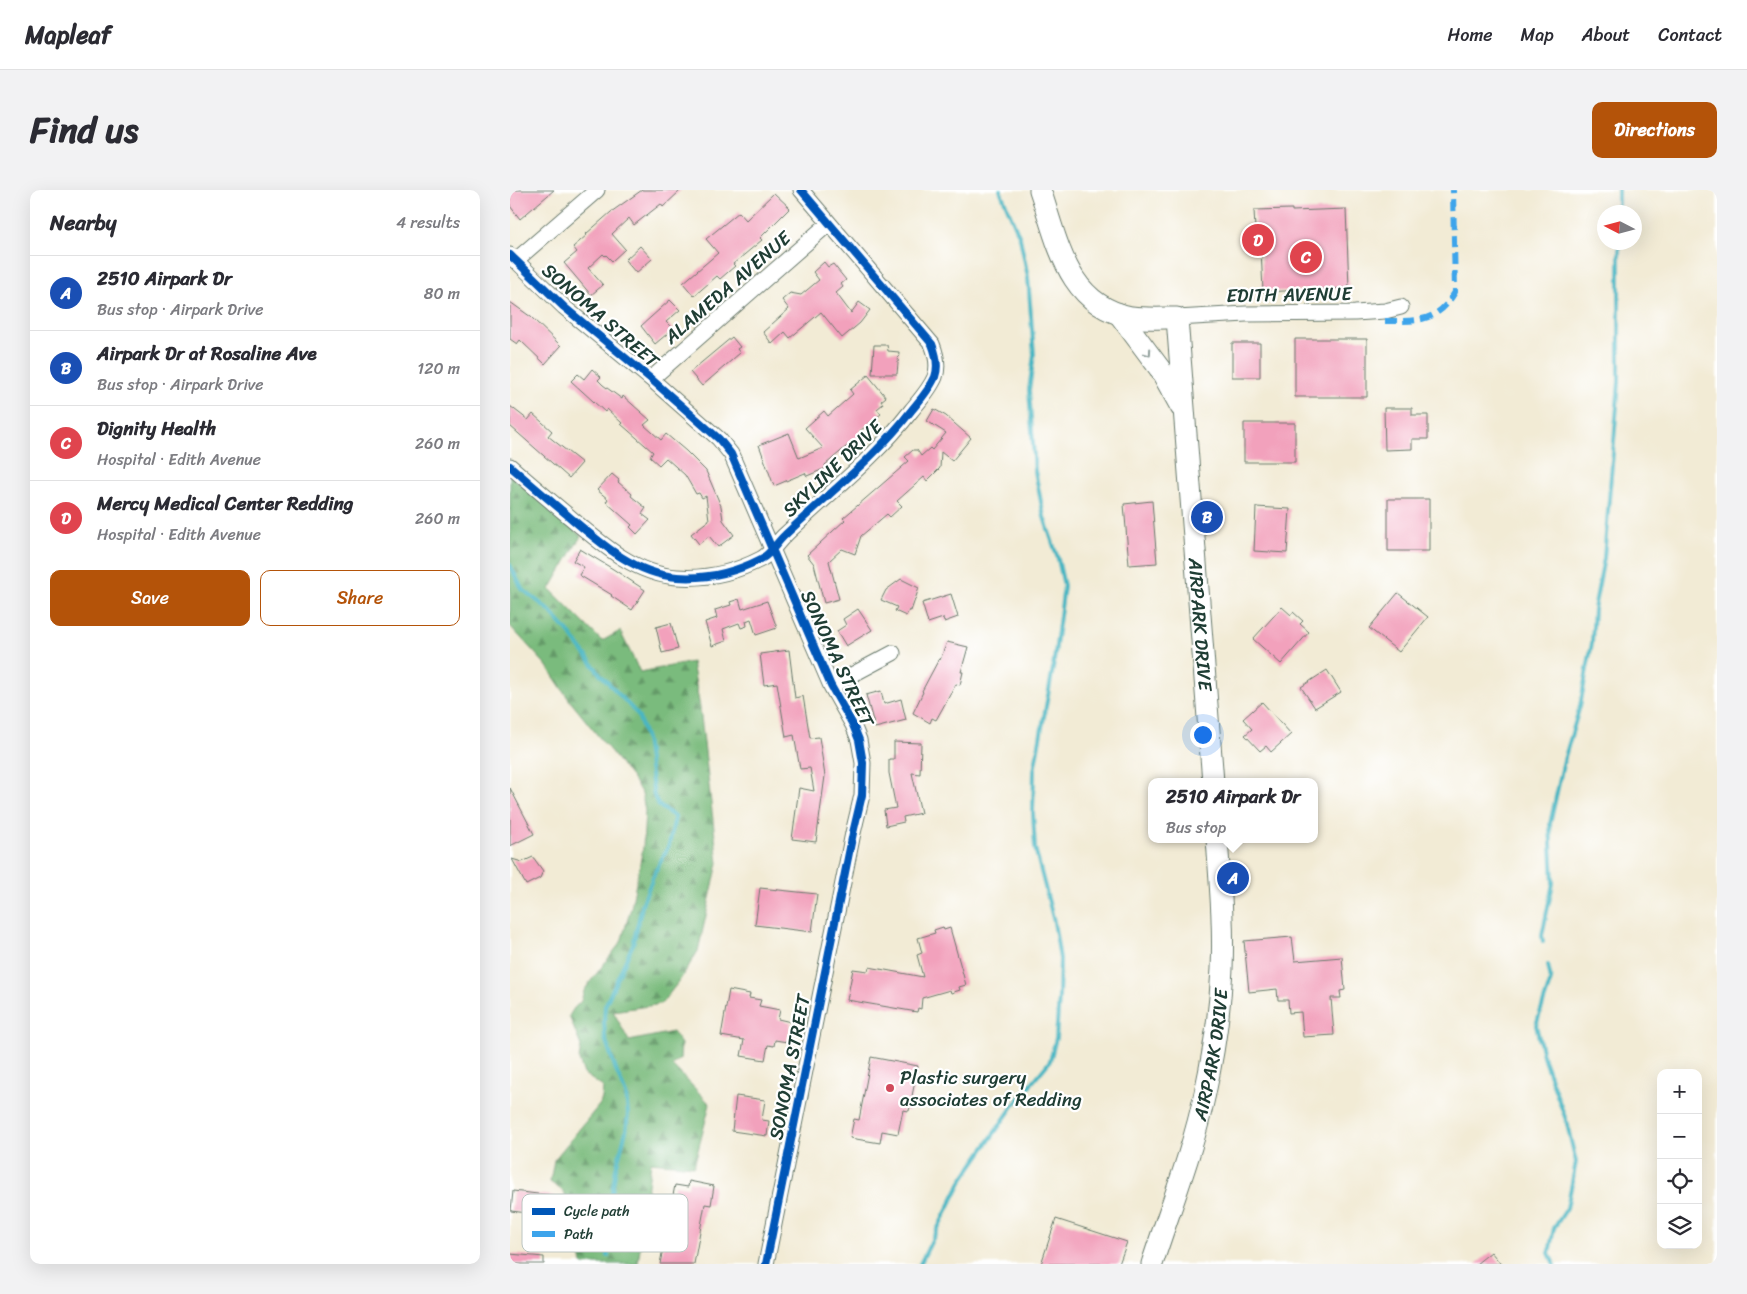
<!DOCTYPE html>
<html lang="en">
<head>
<meta charset="utf-8">
<style>
  body { margin:0; font-family:Sriracha,sans-serif; background:#f2f2f3; color:#2b2b33 }
  .controls { position:absolute; right:15px; bottom:15px; display:grid; overflow:hidden; border-radius:10px; box-shadow:0 5px 20px #0002 }
  .controls button { width:45px; height:45px; display:grid; place-items:center; padding:0; border:0; border-bottom:1px solid #e1e1e2; background:#fff; color:#2b2b33; font:25px sans-serif }
  .compass { position:absolute; left:1087px; top:15px; width:45px; height:45px; border-radius:50%; background:#fff; box-shadow:0 5px 20px #0002; rotate:276deg }
  .you { position:absolute; left:692px; top:544px; width:18px; height:18px; margin:-12px; border:4px solid #fff; border-radius:50%; background:#1a73e8; box-shadow:0 0 0 8px #1a73e833 }
  .badge { display:grid; place-items:center; width:32px; height:32px; border-radius:50%; background:#b45309; color:#fff; font-size:16px; font-weight:700 }
  .pin { position:absolute; translate:-50% -50%; border:2px solid #fff; box-shadow:0 1px 5px #0006 }
  .popup { position:absolute; left:638px; top:588px; width:170px; height:65px; box-sizing:border-box; display:grid; place-content:center; border-radius:10px; background:#fff; filter:drop-shadow(0 1px 4px #0005); font-size:16px; white-space:nowrap; color:#7c7c81 }
  .popup b { font-size:19px; color:#2b2b33 }
  .popup::after { content:''; position:absolute; left:50%; top:100%; margin-left:-10px; border:10px solid transparent; border-top-color:#fff }
  .list { margin:0; padding:0; list-style:none }
  h2 { display:flex; justify-content:space-between; align-items:center; height:65px; margin:0; padding:0 20px; font-size:21px }
  h2 small { font-size:16px; font-weight:400; color:#7c7c81 }
  .list li { display:grid; grid-template-columns:32px 1fr auto; gap:15px; align-items:center; box-sizing:border-box; height:75px; padding:0 20px; border-top:1px solid #e1e1e2 }
  .list b { display:block; font-size:19px; white-space:nowrap }
  .list p { margin:0; font-size:16px; white-space:nowrap; color:#7c7c81 }
  .list em { font-size:16px; font-style:normal; color:#7c7c81 }
  .actions { display:flex; gap:10px; padding:15px 20px }
  .actions a { flex:1; padding:11px 0; border:1px solid #b45309; border-radius:10px; text-align:center; font-size:18px; color:#b45309 }
  .actions .main { background:#b45309; color:#fff }
  .icon { flex:none; width:28px; height:28px; fill:none; stroke:currentColor; stroke-width:2; stroke-linecap:round; stroke-linejoin:round }
  .map { position:relative; flex:none; width:1207px; height:1074px; overflow:hidden; border-radius:10px }
  header { display:flex; align-items:center; gap:30px; box-sizing:border-box; height:70px; padding:0 25px; background:#fff; border-bottom:1px solid #e1e1e2 }
  header strong { font-size:24px }
  nav { display:flex; gap:28px; margin-inline-start:auto; font-size:18px }
  .intro { display:flex; align-items:center; justify-content:space-between; box-sizing:border-box; height:120px; padding:0 30px }
  h1 { margin:0; font-size:35px }
  .button { padding:12px 22px; border-radius:10px; background:#b45309; color:#fff; font-size:18px; font-weight:700 }
  main { display:flex; gap:30px; padding:0 30px }
  aside { flex:1; background:#fff; border-radius:10px; box-shadow:0 5px 20px #0002 }
  .map>svg:first-child { display:block }
  .forest { fill:url(#forest-firs); stroke:#4c7c58 }
  .lines { fill:none; stroke-linecap:round; stroke-linejoin:round }
  .stream { stroke:#48b6c2; stroke-width:4 }
  .building { fill:#f2a1bc }
  .street-casing { stroke:#697a6c; stroke-width:17 }
  .secondary-casing { stroke:#697a6c; stroke-width:23 }
  .street { stroke:#fff; stroke-width:15 }
  .secondary { stroke:#fff; stroke-width:21 }
  .quiet { stroke:#3da4eb; stroke-width:6; stroke-dasharray:12 6; stroke-linecap:butt }
  .cycleway-casing { stroke:#fff; stroke-width:11 }
  .cycleway { stroke:#0057b8; stroke-width:8 }
  .oneway { stroke:#8f9e9a }
  .poi-dot { fill:#d1495b; stroke:#fff; stroke-width:2 }
  .labels { text-anchor:middle; stroke-width:4.5; stroke-linejoin:round; paint-order:stroke }
  .street-label { font-size:19px; fill:#1f3d34; stroke:#fff }
  .poi-label { font-size:19px; fill:#1f3d34; stroke:#fff; text-anchor:start }
  .key { fill:#fff; stroke:#bcc5c2; stroke-width:1 }
  .key-label { font-size:14px; fill:#1f3d34 }
</style>
</head>
<body>
<header>
<strong>Mapleaf</strong>
<nav><a>Home</a><a>Map</a><a>About</a><a>Contact</a></nav>
</header>
<div class="intro"><h1>Find us</h1><a class="button">Directions</a></div>
<main>
<aside>
<h2>Nearby<small>4 results</small></h2>
<ul class="list">
<li><span class="badge" style="background:#1a4fb4">A</span><div><b>2510 Airpark Dr</b><p>Bus stop · Airpark Drive</p></div><em>80 m</em></li>
<li><span class="badge" style="background:#1a4fb4">B</span><div><b>Airpark Dr at Rosaline Ave</b><p>Bus stop · Airpark Drive</p></div><em>120 m</em></li>
<li><span class="badge" style="background:#e0444e">C</span><div><b>Dignity Health</b><p>Hospital · Edith Avenue</p></div><em>260 m</em></li>
<li><span class="badge" style="background:#e0444e">D</span><div><b>Mercy Medical Center Redding</b><p>Hospital · Edith Avenue</p></div><em>260 m</em></li>
</ul>
<div class="actions"><a class="main">Save</a><a>Share</a></div>
</aside>
<div class="map">
<svg width="1207" height="1074" viewBox="0 0 1207 1074">
  <defs>
    <pattern id="forest-firs" width="22" height="20" patternUnits="userSpaceOnUse" patternTransform="scale(1.25)"><rect width="22" height="20" fill="#7abb7d"/><path d="M5 1l3.5 6h-7zM16 11l3.5 6h-7z" fill="#639967"/></pattern>
  </defs>
  <rect width="100%" height="100%" fill="#fff"/>
  <filter id="ink" filterUnits="userSpaceOnUse"><feTurbulence type="fractalNoise" baseFrequency=".02" numOctaves="2"/><feDisplacementMap in="SourceGraphic" scale="10" xChannelSelector="R" yChannelSelector="G"/><feConvolveMatrix kernelMatrix="1 2 1 2 8 2 1 2 1" color-interpolation-filters="sRGB"/></filter>
  <filter id="wash" filterUnits="userSpaceOnUse"><feTurbulence type="fractalNoise" baseFrequency=".0096" numOctaves="4" result="noise"/><feDisplacementMap in="SourceGraphic" scale="20" xChannelSelector="R" yChannelSelector="G"/><feGaussianBlur stdDeviation="1.12" result="paint"/><feColorMatrix in="noise" values="0 0 0 0 0 0 0 0 0 0 0 0 0 0 0 0 0 1.4 0 .05"/><feComposite in="paint" operator="in"/></filter>
  <g filter="url(#wash)">
    <rect width="100%" height="100%" fill="#f2ebd5"/>
    <path class="forest" d="M 0,285 L 71,346 L 40,399 L 92,451 L 110,441 L 130,482 L 182,472 L 190,518 L 208,673 L 188,761 L 170,790 L 152,813 L 145,815 L 103,821 L 119,851 L 163,842 L 171,854 L 170,869 L 162,875 L 200,914 L 184,976 L 141,972 L 128,1074 L 72,1074 L 60,1015 L 53,1001 L 40,992 L 44,970 L 90,914 L 92,908 L 93,897 L 74,884 L 69,870 L 71,856 L 59,826 L 64,818 L 71,811 L 74,801 L 80,792 L 111,752 L 121,718 L 133,658 L 135,621 L 132,604 L 122,588 L 60,511 L 36,475 L 0,436 Z"/>
    <g class="lines">
      <path class="stream" d="M 1108,0 L 1108,22
        M 0,375 L 12,399 L 39,420 L 60,444 L 90,484 L 128,525 L 136,549 L 144,606 L 148,615 L 165,627 L 159,655 L 145,682 L 133,712 L 123,754 L 95,816 L 94,831 L 95,848 L 107,883 L 116,904 L 118,924 L 116,941 L 106,978 L 98,1026 L 98,1066
        M 1033,752 L 1032,745 L 1043,693 L 1040,634 L 1054,570 L 1070,516 L 1082,453 L 1084,419 L 1094,368 L 1109,192 L 1109,52
        M 1038,775 L 1041,790 L 1026,835 L 1034,870 L 1056,930 L 1066,972 L 1057,1018 L 1044,1038 L 1039,1063 L 1044,1074
        M 410,1074 L 452,990 L 503,916 L 540,871 L 546,848 L 549,807 L 550,769 L 544,732 L 525,658 L 523,623 L 524,581 L 543,478 L 554,396 L 548,369 L 534,327 L 525,281 L 519,200 L 524,165 L 518,87 L 510,48 L 490,0"/>
    </g>
    <g id="blocks">
      <path class="building" d="M 0,0 L 44,0 L 10,29 L 0,16 Z
        M 132,0 L 171,0 L 153,17 L 151,14 L 124,35 L 119,28 L 102,44 L 115,59 L 102,71 L 96,65 L 95,66 L 93,64 L 78,78 L 93,95 L 81,105 L 54,73 L 67,62 L 63,57 L 77,45 L 76,44 L 101,22 Z
        M 264,3 L 280,18 L 250,48 L 252,50 L 223,74 L 225,76 L 210,89 L 207,86 L 184,106 L 173,93 L 208,63 L 196,49 L 229,22 L 236,30 Z
        M 782,19 L 782,21 L 836,19 L 839,98 L 753,102 L 751,58 L 746,58 L 744,20 Z
        M 130,56 L 142,69 L 126,83 L 115,70 Z
        M 314,72 L 318,77 L 323,74 L 336,90 L 331,94 L 333,97 L 326,103 L 341,123 L 349,112 L 360,120 L 350,133 L 332,148 L 311,122 L 280,148 L 275,142 L 262,154 L 253,142 L 279,119 L 272,110 L 280,103 L 291,105 L 309,90 L 303,82 Z
        M 160,110 L 170,120 L 156,132 L 163,139 L 145,154 L 131,136 Z
        M 0,112 L 21,127 L 51,156 L 35,174 L 10,150 L 7,154 L 0,149 Z
        M 222,147 L 230,157 L 227,159 L 230,163 L 192,196 L 180,182 Z
        M 785,149 L 857,149 L 857,207 L 785,207 Z
        M 722,153 L 750,153 L 750,187 L 722,187 Z
        M 364,155 L 377,155 L 378,161 L 389,162 L 387,184 L 362,184 Z
        M 82,179 L 91,187 L 88,190 L 93,195 L 112,209 L 113,206 L 140,230 L 134,235 L 151,250 L 156,244 L 176,261 L 196,281 L 211,316 L 213,330 L 224,345 L 208,357 L 199,346 L 189,354 L 181,344 L 199,330 L 196,306 L 192,308 L 189,303 L 186,304 L 175,285 L 156,268 L 149,275 L 140,267 L 143,262 L 111,234 L 112,233 L 97,219 L 95,222 L 61,191 L 68,184 L 74,189 Z
        M 358,185 L 376,207 L 371,211 L 373,214 L 367,219 L 371,224 L 350,241 L 353,245 L 345,252 L 344,250 L 315,275 L 316,278 L 297,286 L 295,283 L 264,296 L 249,255 L 279,243 L 289,268 L 313,258 L 295,238 L 314,221 L 318,226 L 343,204 L 340,200 Z
        M 0,216 L 18,230 L 23,224 L 42,241 L 38,246 L 72,273 L 59,288 L 0,236 Z
        M 874,218 L 902,218 L 902,225 L 918,225 L 918,249 L 902,249 L 902,259 L 875,260 Z
        M 424,219 L 436,226 L 461,248 L 442,271 L 431,262 L 430,278 L 417,291 L 414,287 L 387,311 L 392,316 L 380,327 L 377,324 L 351,346 L 345,364 L 332,359 L 319,371 L 329,409 L 314,413 L 304,374 L 297,365 L 335,330 L 333,328 L 399,271 L 395,267 L 403,260 L 407,260 L 411,266 L 420,258 L 422,260 L 436,243 L 417,231 Z
        M 734,233 L 785,233 L 785,272 L 734,272 Z
        M 102,284 L 109,290 L 108,292 L 122,304 L 121,306 L 136,318 L 132,324 L 140,330 L 127,344 L 120,337 L 122,335 L 96,312 L 98,309 L 87,300 Z
        M 878,309 L 919,309 L 919,361 L 878,361 Z
        M 642,311 L 647,373 L 619,375 L 614,314 Z
        M 746,317 L 780,319 L 777,363 L 744,361 Z
        M 70,359 L 103,379 L 135,400 L 122,420 L 101,406 L 102,405 L 69,385 L 74,377 L 63,371 Z
        M 391,389 L 409,398 L 401,421 L 399,420 L 396,426 L 385,421 L 387,417 L 371,410 L 376,400 Z
        M 888,403 L 918,427 L 889,462 L 859,438 Z
        M 441,404 L 448,427 L 434,432 L 433,428 L 418,433 L 412,413 Z
        M 229,409 L 232,419 L 257,411 L 267,438 L 246,445 L 241,429 L 236,431 L 237,436 L 231,438 L 229,433 L 213,439 L 216,451 L 202,456 L 195,432 L 207,428 L 205,420 L 221,415 L 220,412 Z
        M 772,417 L 781,425 L 783,422 L 793,431 L 790,434 L 799,442 L 771,474 L 743,449 Z
        M 348,419 L 362,440 L 336,456 L 327,441 L 336,435 L 333,429 Z
        M 161,433 L 168,459 L 152,463 L 146,437 Z
        M 437,452 L 458,457 L 451,482 L 453,482 L 450,495 L 446,494 L 426,530 L 422,528 L 420,533 L 403,523 L 413,502 L 412,501 L 429,469 L 430,470 Z
        M 279,460 L 285,508 L 293,506 L 300,548 L 309,547 L 315,586 L 306,652 L 282,649 L 289,598 L 304,601 L 300,578 L 290,579 L 284,545 L 276,547 L 267,493 L 254,495 L 250,464 Z
        M 817,480 L 831,502 L 805,518 L 791,497 Z
        M 371,501 L 374,514 L 391,509 L 396,530 L 365,538 L 356,505 Z
        M 752,512 L 781,544 L 761,562 L 756,556 L 750,561 L 735,545 L 742,539 L 733,529 Z
        M 384,552 L 411,553 L 410,584 L 402,583 L 411,623 L 393,627 L 394,632 L 376,636 L 374,620 L 386,618 L 379,583 L 379,569 L 384,569 Z
        M 0,598 L 24,644 L 0,656 Z
        M 23,667 L 33,681 L 30,688 L 16,695 L 2,669 L 12,672 Z
        M 250,698 L 307,704 L 302,742 L 245,735 Z
        M 433,737 L 434,740 L 440,738 L 456,795 L 449,797 L 450,800 L 441,803 L 440,800 L 412,808 L 411,819 L 408,818 L 407,822 L 337,810 L 343,779 L 358,781 L 359,777 L 413,787 L 407,765 L 412,763 L 408,748 L 425,743 L 424,740 Z
        M 782,747 L 785,771 L 832,767 L 835,800 L 830,801 L 831,808 L 821,808 L 824,845 L 793,847 L 791,822 L 779,823 L 778,810 L 768,810 L 767,799 L 739,802 L 734,751 Z
        M 219,800 L 240,804 L 239,808 L 251,810 L 249,816 L 270,820 L 268,829 L 281,832 L 277,852 L 265,850 L 264,856 L 258,855 L 255,870 L 231,866 L 234,850 L 211,846 Z
        M 361,867 L 408,876 L 399,921 L 393,920 L 388,944 L 372,941 L 370,953 L 340,948 L 344,929 L 349,930 Z
        M 226,906 L 255,910 L 252,930 L 259,931 L 257,946 L 222,941 Z
        M 179,991 L 204,996 L 201,1015 L 195,1014 L 184,1074 L 150,1074 L 165,995 L 178,997 Z
        M 3,1001 L 44,1006 L 42,1026 L 1,1021 Z
        M 546,1029 L 617,1052 L 609,1074 L 531,1074 Z
        M 981,1062 L 991,1074 L 966,1074 Z
        M 0,1064 L 34,1067 L 34,1074 L 0,1074 Z"/>
    </g>
  </g>
  <g filter="url(#ink)">
    <use href="#blocks" fill-opacity="0" stroke="#697a6c" stroke-width="1"/>
    <g class="lines">
      <g class="street-casing">
        <path id="street" d="M 0,65 L 54,117 L 141,189 L 209,249 L 221,264 L 321,496 L 343,535 L 349,550 L 353,573 L 352,605 L 343,643 L 256,1074
          M 5,71 L 87,0
          M 667,128 L 736,124 L 845,123 L 875,121 L 891,117
          M 141,189 L 318,34
          M 0,276 C 18,292 36,307 55,323 C 87,350 123,384 167,387 C 196,389 226,382 251,369 C 261,364 267,352 275,345 C 318,304 365,268 401,221 C 410,210 420,199 425,187 C 429,176 426,164 422,154 L 291,0
          M 321,496 L 383,463"/>
      </g>
      <g class="secondary-casing">
        <g id="secondary">
          <path id="s1" d="M 530,0 C 548,52 557,115 621,127 C 636,129 652,128 667,128 L 703,592"/>
          <path d="M 609,124 L 650,179 L 671,217"/>
          <path id="s2" d="M 642,1074 C 660,1018 683,961 695,903 C 704,862 710,820 712,779 C 714,736 710,692 707,649"/>
        </g>
      </g>
      <use href="#street" class="street"/>
      <use href="#secondary" class="secondary"/>
      <path class="quiet" d="M 875,131 C 907,131 927,133 945,102 L 943,0"/>
      <g class="cycleway-casing">
        <path id="cycleway" d="M 0,65 L 54,117 L 141,189 L 209,249 L 221,264 L 321,496 L 343,535 L 349,550 L 353,573 L 352,605 L 343,643 L 256,1074
          M 0,276 C 18,292 36,307 55,323 C 87,350 123,384 167,387 C 196,389 226,382 251,369 C 261,364 267,352 275,345 C 318,304 365,268 401,221 C 410,210 420,199 425,187 C 429,176 426,164 422,154 L 291,0"/>
      </g>
      <use href="#cycleway" class="cycleway"/>
    </g>
    <defs><path id="oneway-chevron" d="M-2-3.5L2.5 0L-2 3.5" fill="none" stroke-width="1.6" stroke-linecap="round" stroke-linejoin="round" transform="scale(1.25)"/></defs>
    <use class="oneway" href="#oneway-chevron" transform="translate(638 163) rotate(55)"/>
  </g>
  <circle class="poi-dot" cx="380" cy="898" r="5"/>
  <g class="labels">
    <g class="street-label">
      <text transform="translate(217 97) rotate(-41)" y="7">ALAMEDA AVENUE</text>
      <text transform="translate(779 104) rotate(-1)" y="7">EDITH AVENUE</text>
      <text transform="translate(91 125) rotate(41)" y="7">SONOMA STREET</text>
      <text transform="translate(322 278) rotate(-44)" y="7">SKYLINE DRIVE</text>
      <text dy="7" stroke="none"><textPath href="#s1" startOffset="519">AIRPARK DRIVE</textPath></text>
      <text transform="translate(328 468) rotate(65)" y="7">SONOMA STREET</text>
      <text dy="7" stroke="none"><textPath href="#s2" startOffset="218">AIRPARK DRIVE</textPath></text>
      <text transform="translate(279 877) rotate(-79)" y="7">SONOMA STREET</text>
    </g>
    <g class="poi-label">
      <text x="390" y="894">Plastic surgery<tspan x="390" dy="22">associates of Redding</tspan></text>
    </g>
  </g>
  <rect x="12" y="1004" width="166" height="58" rx="8" class="key"/>
  <rect x="22" y="1018" width="23" height="7" fill="#0057b8"/>
  <rect x="22" y="1041" width="23" height="6" fill="#3da4eb"/>
  <g class="key-label">
    <text x="54" y="1026">Cycle path</text>
    <text x="54" y="1049">Path</text>
  </g>
</svg>
<div class="controls">
<button>+</button>
<button>−</button>
<button><svg class="icon" aria-label="locate" viewBox="0 0 24 24"><circle cx="12" cy="12" r="6"/><path d="M12 2v4M12 18v4M2 12h4M18 12h4"/></svg></button>
<button><svg class="icon" aria-label="layers" viewBox="0 0 24 24"><path d="M12 4l9 5-9 5-9-5zM3 14l9 5 9-5"/></svg></button>
</div>
<svg class="compass" viewBox="-18 -18 36 36"><path d="M0-13l5 13h-10z" fill="#e53935"/><path d="M0 13l5-13h-10z" fill="#7c7c81"/></svg>
<div class="you"></div>
<div class="pin badge" style="left:723px;top:688px;background:#1a4fb4">A</div>
<div class="popup"><b>2510 Airpark Dr</b>Bus stop</div>
<div class="pin badge" style="left:697px;top:327px;background:#1a4fb4">B</div>
<div class="pin badge" style="left:796px;top:67px;background:#e0444e">C</div>
<div class="pin badge" style="left:748px;top:50px;background:#e0444e">D</div>
</div>
</main>
</body>
</html>
